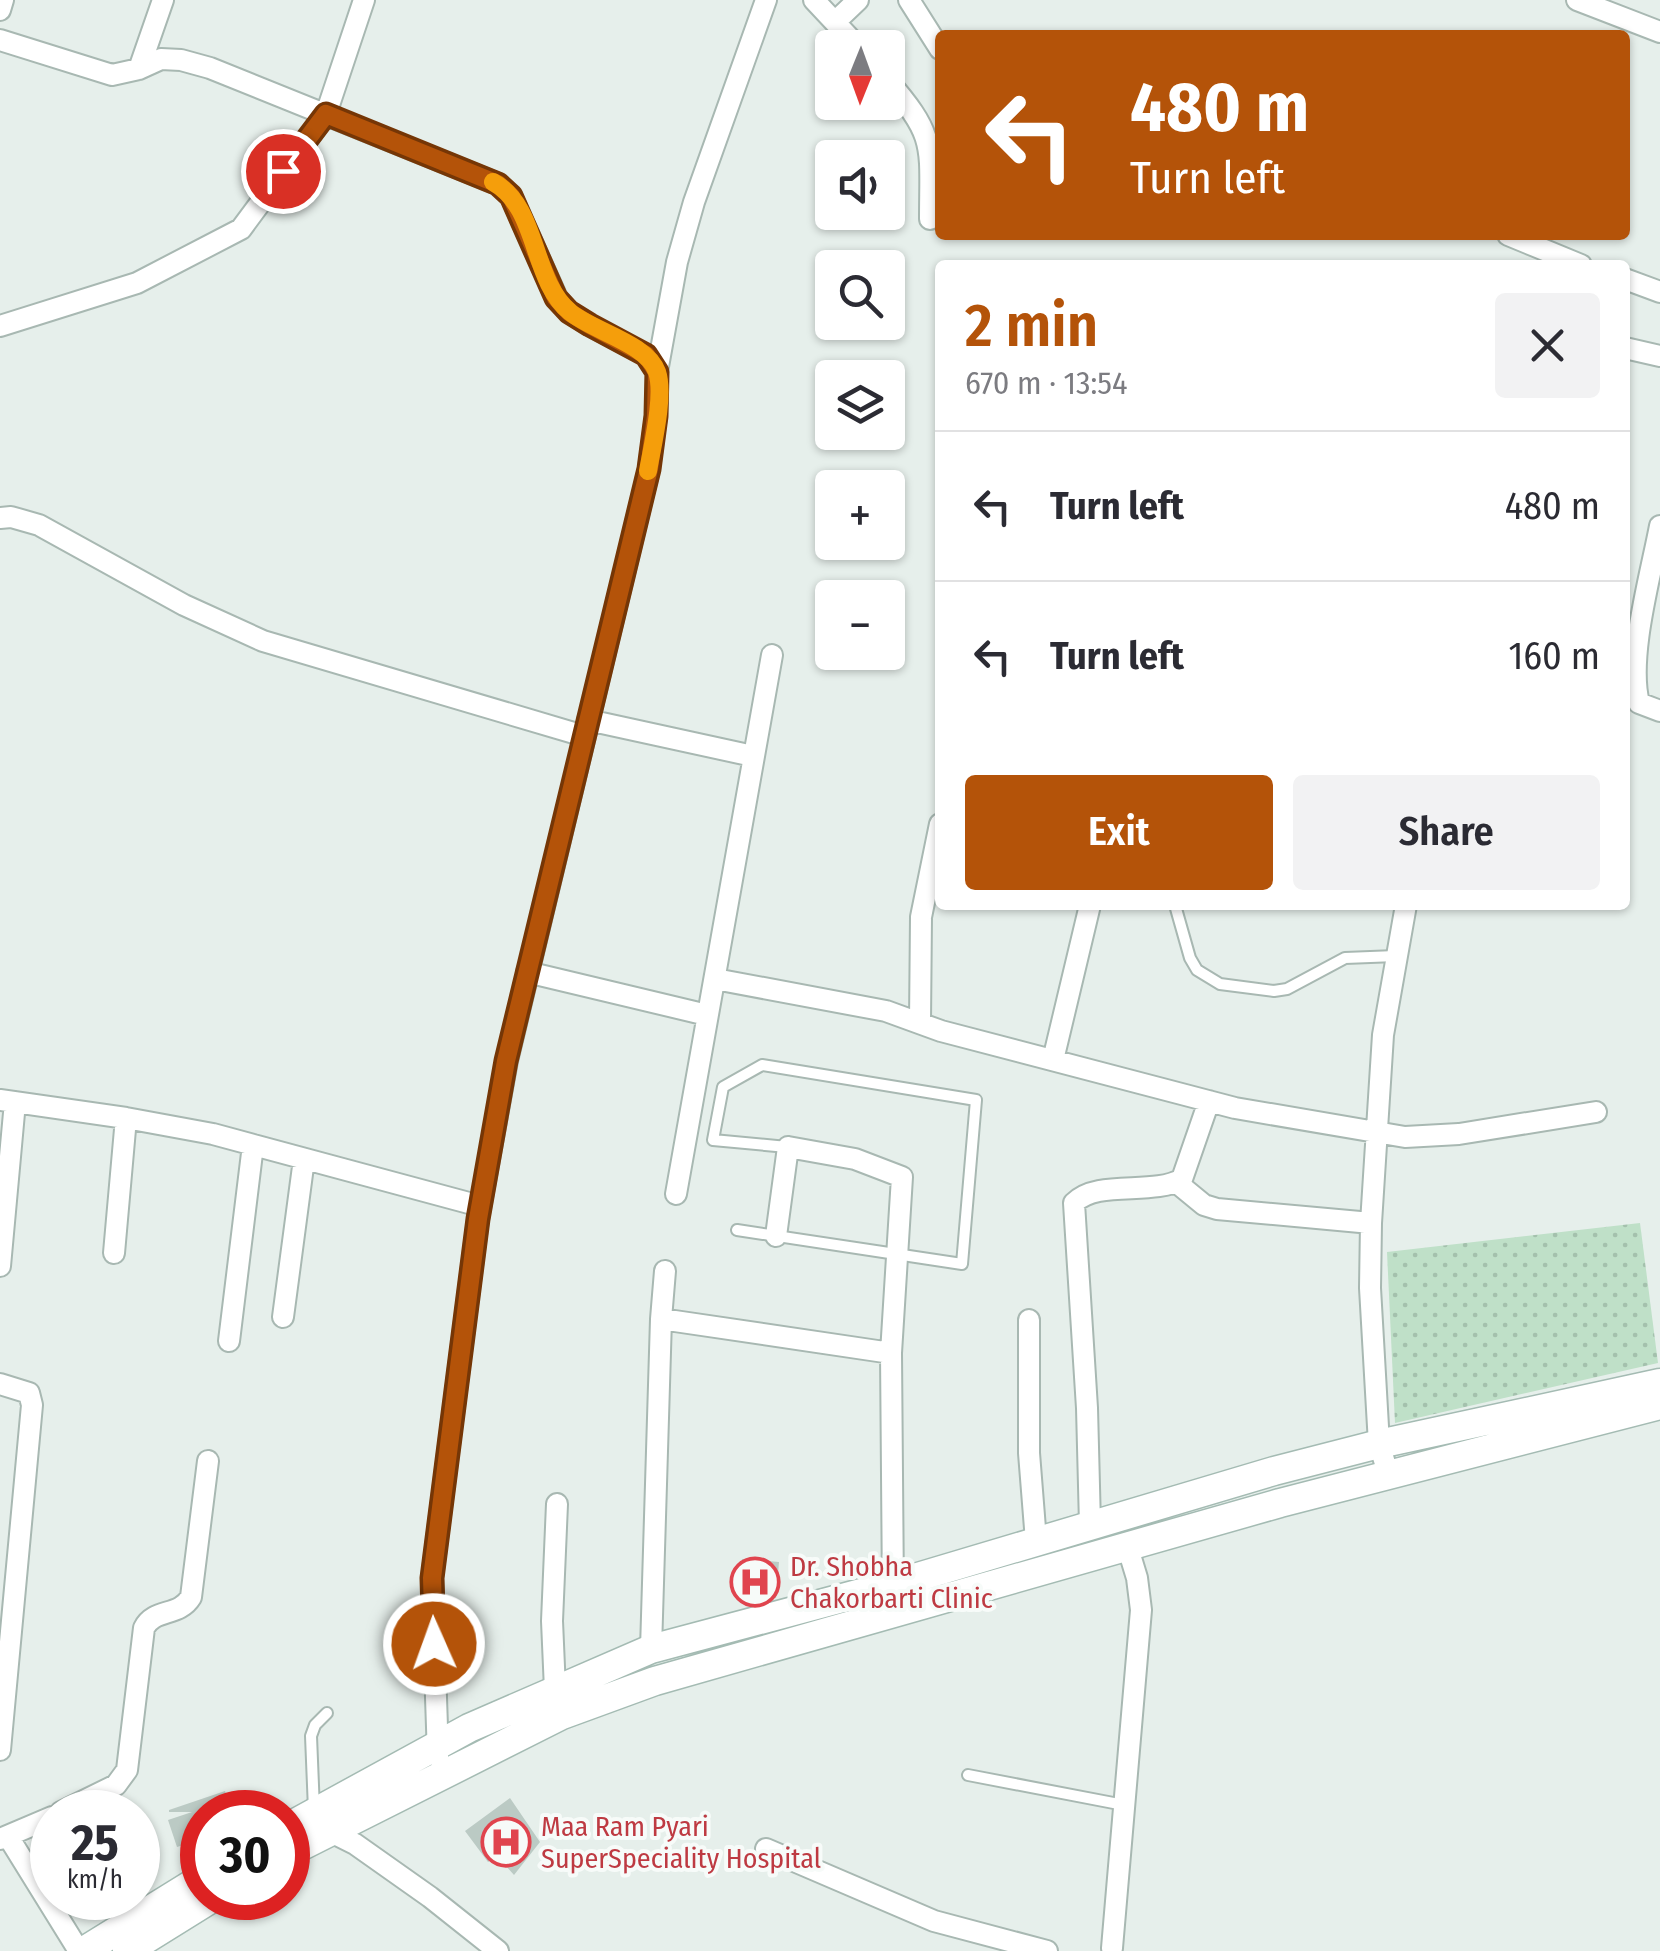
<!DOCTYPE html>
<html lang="en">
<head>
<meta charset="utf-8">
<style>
	body { margin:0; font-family:"Fira Sans Condensed",sans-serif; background:#f2f2f3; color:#2b2b33; height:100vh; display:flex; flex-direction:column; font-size:38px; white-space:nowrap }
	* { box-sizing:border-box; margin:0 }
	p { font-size:32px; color:#7c7c81 }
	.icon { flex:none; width:55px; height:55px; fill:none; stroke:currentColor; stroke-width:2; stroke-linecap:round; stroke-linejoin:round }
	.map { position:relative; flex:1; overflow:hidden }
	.sheet { position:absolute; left:935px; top:260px; width:695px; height:650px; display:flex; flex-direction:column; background:#fff; border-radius:10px; box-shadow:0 2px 8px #0004 }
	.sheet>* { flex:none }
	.guide { position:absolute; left:935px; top:30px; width:695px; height:210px; border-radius:10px; box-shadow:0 2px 8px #0004; background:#b45309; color:#fff; overflow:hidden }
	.needle { width:65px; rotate:181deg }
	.fabs { position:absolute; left:815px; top:30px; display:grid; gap:20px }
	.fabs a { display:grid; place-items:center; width:90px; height:90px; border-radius:10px; background:#fff; box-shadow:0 2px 8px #0004; font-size:50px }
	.speed { position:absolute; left:30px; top:1790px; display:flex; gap:20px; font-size:50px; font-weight:700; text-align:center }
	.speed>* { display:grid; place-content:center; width:130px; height:130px; border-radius:50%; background:#fff; box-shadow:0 2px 8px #0004; line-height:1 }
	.speed small { font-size:25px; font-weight:400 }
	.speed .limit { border:15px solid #d22; background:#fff; color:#111 }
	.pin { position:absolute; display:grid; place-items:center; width:85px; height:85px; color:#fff; margin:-42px; border:5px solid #fff; border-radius:50%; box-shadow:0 2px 10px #0007 }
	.me { position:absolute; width:110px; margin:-55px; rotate:358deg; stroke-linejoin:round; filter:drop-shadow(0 0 8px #0008) }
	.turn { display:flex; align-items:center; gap:35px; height:210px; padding:0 30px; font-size:45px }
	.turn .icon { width:130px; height:130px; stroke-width:2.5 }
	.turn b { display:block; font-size:70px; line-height:85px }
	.round { display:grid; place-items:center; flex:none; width:105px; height:105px; border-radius:10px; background:#f2f2f3 }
	.headline { display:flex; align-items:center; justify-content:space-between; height:170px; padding:0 30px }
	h1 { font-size:60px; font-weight:600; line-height:75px; color:#b45309 }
	.cta { display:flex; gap:20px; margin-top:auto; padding:20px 30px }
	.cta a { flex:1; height:115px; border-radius:10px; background:#b45309; color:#fff; font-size:40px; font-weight:600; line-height:115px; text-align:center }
	.cta a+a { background:#f2f2f3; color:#2b2b33 }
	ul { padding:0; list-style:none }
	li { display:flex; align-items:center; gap:30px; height:150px; padding:0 30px; border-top:2px solid #e1e1e2 }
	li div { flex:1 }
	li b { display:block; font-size:38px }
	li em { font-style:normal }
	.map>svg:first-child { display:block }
	.park { fill:url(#park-dots) }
	.building { fill:#bbcac4 }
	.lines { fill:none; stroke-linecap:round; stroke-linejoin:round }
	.service-casing { stroke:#a8b8b2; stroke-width:14 }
	.minor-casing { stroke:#a8b8b2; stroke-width:24 }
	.secondary-casing { stroke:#a4bbb3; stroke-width:31 }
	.service { stroke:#fff; stroke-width:10 }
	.minor { stroke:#fff; stroke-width:20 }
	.secondary { stroke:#fff; stroke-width:28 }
	.route-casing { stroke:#753606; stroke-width:25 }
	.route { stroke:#b45309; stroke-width:18 }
	.slow { stroke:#f59e0b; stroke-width:18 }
	.labels { text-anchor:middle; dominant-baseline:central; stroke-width:8; stroke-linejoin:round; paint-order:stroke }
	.health-label { font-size:28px; fill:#be3a42; stroke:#f7fbf9; text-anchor:start }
</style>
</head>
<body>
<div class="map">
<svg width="1660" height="1951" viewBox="0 0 1660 1951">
	<defs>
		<pattern id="park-dots" width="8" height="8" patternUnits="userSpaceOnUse" patternTransform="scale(2.5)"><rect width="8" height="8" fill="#bfe0c8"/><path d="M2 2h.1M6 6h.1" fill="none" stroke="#a4c1ad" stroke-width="1.8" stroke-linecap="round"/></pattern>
	</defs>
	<rect width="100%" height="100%" fill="#e6efeb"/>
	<path class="park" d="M1640 1223 1658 1363 1395 1423 1387 1252Z"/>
	<path class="building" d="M742 1559 779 1562 776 1598 758 1602 739 1601Z
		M225 1791 232 1812H202V1839L177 1847 168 1820 192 1812H169V1810Z
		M510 1798 540 1842 514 1875 497 1856 488 1862 465 1831Z"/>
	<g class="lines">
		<g class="service-casing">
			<path id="service" d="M1175 905 1190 958 1197 970 1220 984 1274 991 1287 989 1345 958 1396 956
				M737 1230 962 1264 976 1100 762 1065 723 1087 713 1140 787 1147
				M968 1775 1124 1805
				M314 1810 311 1736 315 1725 327 1713"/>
		</g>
		<g class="minor-casing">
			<path id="minor" d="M814 0 859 48
				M909 0 940 49
				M1577 0 1660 32
				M0 10 3 0
				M836 21 858 0
				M0 40 112 75 139 69 161 59 181 60 210 68 498 184 511 196 557 298 569 312 589 325 646 355 657 372 656 416 649 469 507 1061 478 1219 432 1578 438 1757
				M139 69 163 0
				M888 81C937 137 930 147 930 219
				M1508 235 1581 265
				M1625 279 1660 292
				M0 326 137 283 241 229 326 114 364 0
				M1625 348 1660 356
				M657 372 677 262 694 202 766 0
				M0 518 11 517 39 525 184 605 263 641 584 736
				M1660 526C1651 574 1627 657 1639 703L1660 711
				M588 720 753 756
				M527 972 707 1015
				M715 979 886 1011 941 1031 1235 1108 1405 1137 1459 1134 1596 1112
				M920 1022 921 917 940 824
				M1053 1060 1090 905
				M0 1100 126 1118 213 1134 480 1206
				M1176 1182 1204 1205 1217 1209 1371 1223
				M676 1194 772 655
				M776 1236 788 1147 855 1159 902 1177 891 1353 893 1595
				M114 1253 126 1118
				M0 1266 15 1102
				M283 1317 304 1159
				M661 1319 891 1353
				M1029 1320V1453L1036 1541
				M229 1341 253 1145
				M0 1384 29 1393 32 1405 0 1750
				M1389 1476 1379 1444 1370 1288 1371 1223 1383 1035 1406 905
				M1090 1525 1087 1408 1074 1203C1097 1179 1153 1196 1182 1179L1209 1101
				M651 1649 661 1319 665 1271
				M555 1690 552 1621 557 1504
				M61 1812 116 1785 127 1770 144 1628C154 1608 179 1617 191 1597L208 1461
				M329 1831 355 1844 430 1897 498 1951
				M9 1838 79 1951
				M0 1839 52 1817
				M766 1849 934 1921 1047 1951
				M1112 1948 1141 1610 1137 1578 1127 1545"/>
		</g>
		<g class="secondary-casing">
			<path id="secondary" d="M288 1827 469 1728 651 1649 891 1585 1274 1471 1379 1444 1660 1383
				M288 1853 562 1715 655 1681 1280 1503 1660 1405
				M84 1951 202 1878
				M127 1951 212 1898"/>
		</g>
		<use href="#service" class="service"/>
		<use href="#minor" class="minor"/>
		<use href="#secondary" class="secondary"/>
	</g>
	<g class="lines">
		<g class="route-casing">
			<path id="route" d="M283 171 326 114 498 184 511 196 556 298 569 312 590 325 646 355 657 372 656 416 649 469 506 1061 478 1219 432 1578 434 1644"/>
		</g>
		<use href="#route" class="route"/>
		<path class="slow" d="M493 182C539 207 531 280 570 312 592 331 647 343 657 372 665 395 652 447 648 471"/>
	</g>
	<defs>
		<g id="hospital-ring" transform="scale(2.5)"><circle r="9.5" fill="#f7fbf9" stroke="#e0444e" stroke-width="1.5"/><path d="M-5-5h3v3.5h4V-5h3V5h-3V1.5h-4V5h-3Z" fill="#e0444e"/></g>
	</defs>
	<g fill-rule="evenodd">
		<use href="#hospital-ring" x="755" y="1582"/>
		<use href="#hospital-ring" x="506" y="1842"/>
	</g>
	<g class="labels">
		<g class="health-label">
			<text x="790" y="1566">Dr. Shobha<tspan x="790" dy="32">Chakorbarti Clinic</tspan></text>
			<text x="541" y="1826">Maa Ram Pyari<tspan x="541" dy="32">SuperSpeciality Hospital</tspan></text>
		</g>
	</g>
</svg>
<div class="fabs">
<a><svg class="needle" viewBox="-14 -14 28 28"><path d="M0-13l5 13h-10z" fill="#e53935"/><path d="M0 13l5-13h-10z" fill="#7c7c81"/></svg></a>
<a><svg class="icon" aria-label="sound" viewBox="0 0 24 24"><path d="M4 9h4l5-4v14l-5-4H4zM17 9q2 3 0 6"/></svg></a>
<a><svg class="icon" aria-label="search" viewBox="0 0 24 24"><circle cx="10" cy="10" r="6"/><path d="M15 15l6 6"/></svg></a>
<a><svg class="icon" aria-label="layers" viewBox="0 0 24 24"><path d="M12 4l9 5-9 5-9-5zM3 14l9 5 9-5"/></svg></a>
<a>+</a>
<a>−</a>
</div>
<div class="speed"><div>25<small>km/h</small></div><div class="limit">30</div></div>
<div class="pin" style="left:283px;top:171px;background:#d93025"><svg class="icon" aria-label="arrive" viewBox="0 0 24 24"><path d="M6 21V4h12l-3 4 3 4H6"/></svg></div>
<svg class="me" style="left:434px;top:1644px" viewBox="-20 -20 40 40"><circle r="17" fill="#b45309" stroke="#fff" stroke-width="3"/><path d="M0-11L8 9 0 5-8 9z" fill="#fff"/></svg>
<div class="guide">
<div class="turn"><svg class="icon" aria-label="left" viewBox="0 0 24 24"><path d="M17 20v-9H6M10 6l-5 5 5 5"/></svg><div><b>480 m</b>Turn left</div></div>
</div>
<section class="sheet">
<div class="headline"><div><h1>2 min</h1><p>670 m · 13:54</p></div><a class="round"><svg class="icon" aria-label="close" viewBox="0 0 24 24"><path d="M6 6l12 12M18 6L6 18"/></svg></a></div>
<ul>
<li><svg class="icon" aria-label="left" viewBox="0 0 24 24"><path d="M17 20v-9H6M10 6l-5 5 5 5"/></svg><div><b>Turn left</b></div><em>480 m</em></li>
<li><svg class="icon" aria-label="left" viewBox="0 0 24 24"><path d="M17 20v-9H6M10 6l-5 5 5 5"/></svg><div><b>Turn left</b></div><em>160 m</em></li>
</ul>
<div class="cta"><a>Exit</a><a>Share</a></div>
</section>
</div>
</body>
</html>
